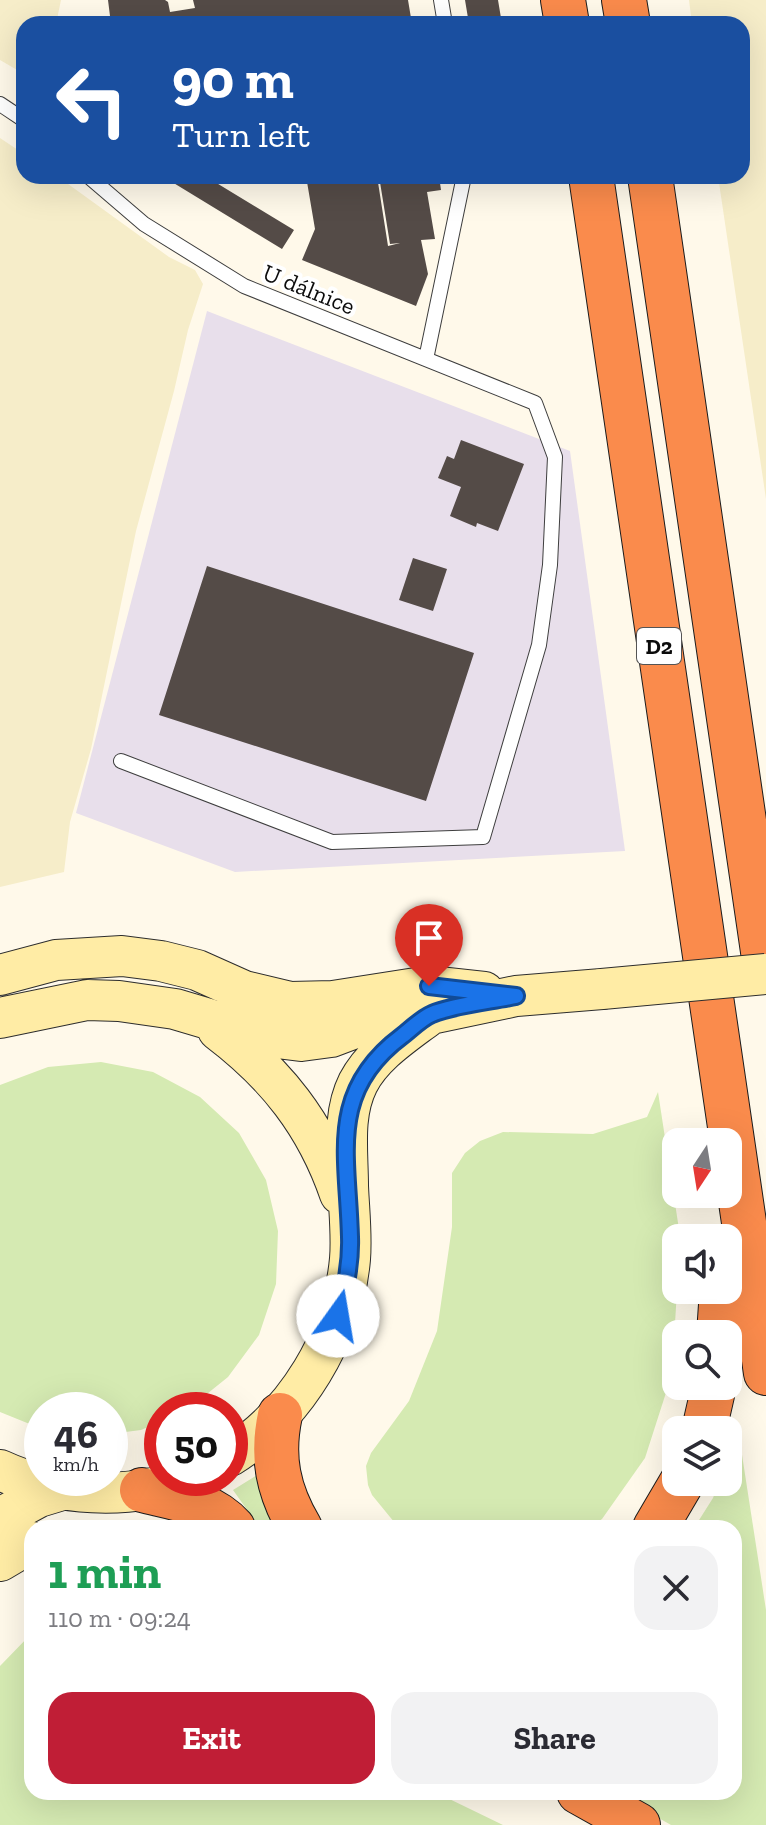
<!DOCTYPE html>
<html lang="en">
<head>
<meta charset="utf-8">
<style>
	body { margin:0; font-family:"Zilla Slab",serif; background:#f2f2f3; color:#2b2b33; height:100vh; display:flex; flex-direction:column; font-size:30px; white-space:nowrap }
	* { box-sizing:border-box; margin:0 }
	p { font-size:26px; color:#7c7c81 }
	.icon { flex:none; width:44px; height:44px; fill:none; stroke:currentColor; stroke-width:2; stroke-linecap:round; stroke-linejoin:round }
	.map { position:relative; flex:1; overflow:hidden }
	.drawer { position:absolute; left:24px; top:1520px; width:718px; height:280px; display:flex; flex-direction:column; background:#fff; border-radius:24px; box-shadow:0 8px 32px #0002 }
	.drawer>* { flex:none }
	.banner { position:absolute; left:16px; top:16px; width:734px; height:168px; border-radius:24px; box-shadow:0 8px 32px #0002; background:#1a4fa0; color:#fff; overflow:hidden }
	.needle { width:52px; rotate:192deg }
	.buttons { position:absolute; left:662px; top:1128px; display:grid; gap:16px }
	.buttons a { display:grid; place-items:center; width:80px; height:80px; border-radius:16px; background:#fff; box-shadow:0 8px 32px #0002; font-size:40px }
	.speed { position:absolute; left:24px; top:1392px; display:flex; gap:16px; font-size:40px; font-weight:700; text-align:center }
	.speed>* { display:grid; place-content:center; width:104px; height:104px; border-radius:50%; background:#fff; box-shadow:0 8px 32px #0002; line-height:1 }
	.speed small { font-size:20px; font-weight:400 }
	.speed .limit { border:12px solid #d22; background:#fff; color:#111 }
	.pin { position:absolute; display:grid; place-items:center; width:68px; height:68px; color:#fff; margin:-82px -34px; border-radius:50% 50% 50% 0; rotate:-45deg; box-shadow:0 0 8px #0007 }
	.pin .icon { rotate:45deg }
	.me { position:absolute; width:88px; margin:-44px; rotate:13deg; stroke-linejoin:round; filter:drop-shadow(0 0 6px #0008) }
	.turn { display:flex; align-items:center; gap:28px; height:168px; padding:0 24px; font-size:36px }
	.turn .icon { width:104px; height:104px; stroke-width:2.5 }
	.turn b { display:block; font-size:56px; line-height:68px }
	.round { display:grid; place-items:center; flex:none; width:84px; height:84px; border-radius:24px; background:#f2f2f3 }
	.overview { display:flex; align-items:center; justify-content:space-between; height:136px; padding:0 24px }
	h1 { font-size:48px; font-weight:800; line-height:60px; color:#1e9e55 }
	.cta { display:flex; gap:16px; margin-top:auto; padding:16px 24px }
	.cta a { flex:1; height:92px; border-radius:24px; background:#c01e36; color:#fff; font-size:32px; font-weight:800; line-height:92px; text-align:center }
	.cta a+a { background:#f2f2f3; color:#2b2b33 }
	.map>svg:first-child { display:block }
	.industrial { fill:#e8dfeb }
	.farmland { fill:#f6edc9 }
	.green { fill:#d5eab2 }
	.building { fill:#544b47 }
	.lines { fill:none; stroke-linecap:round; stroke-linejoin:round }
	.lane-casing { stroke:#3e3e3e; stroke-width:16 }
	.secondary-casing { stroke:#2d2d2d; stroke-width:42 }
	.highway-casing { stroke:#1c1c1c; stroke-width:46 }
	.lane { stroke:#fff; stroke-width:14 }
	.secondary { stroke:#ffeca5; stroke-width:40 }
	.highway { stroke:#fa8b4c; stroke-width:44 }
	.secondary-bridge-casing { stroke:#2d2d2d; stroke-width:42; stroke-linecap:butt }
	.secondary-bridge { stroke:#ffeca5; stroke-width:40 }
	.route-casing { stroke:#114b97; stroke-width:20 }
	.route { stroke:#1a73e8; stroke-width:14 }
	.labels { text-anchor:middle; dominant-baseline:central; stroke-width:8; stroke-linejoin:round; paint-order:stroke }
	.shield { fill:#fff; stroke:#545454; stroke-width:2 }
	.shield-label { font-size:22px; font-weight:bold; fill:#0b0b0b }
	.street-label { font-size:24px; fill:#0b0b0b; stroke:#fff }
</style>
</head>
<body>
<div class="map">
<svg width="766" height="1825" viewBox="0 0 766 1825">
	<rect width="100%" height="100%" fill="#fff9ea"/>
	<path class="industrial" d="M207 311 570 451 625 851 235 872 76 813Z"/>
	<path class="farmland" d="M0 0H61L56 24H24V74L0 60Z
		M689 0H766V499L718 176H742V24H692Z
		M0 138 24 154V176H57L169 257 195 270 203 284 188 330 174 391 136 531 91 749 70 822 64 872 0 887Z"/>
	<path class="green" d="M101 1062 153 1072 200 1097 239 1133 266 1180 278 1231 276 1284 259 1335 228 1377 187 1410H162V1421L141 1430 110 1434V1410H42V1429L0 1412V1085L48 1067Z
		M658 1092 680 1236 676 1238 677 1290 672 1374 645 1458 602 1519 589 1528H536L533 1525 520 1528H399L372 1495 368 1485 366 1466 371 1453 409 1401 437 1331 452 1227V1173L465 1153 480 1141 503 1132 593 1134 647 1117Z
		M738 1429 766 1610V1825H671L613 1792H734V1528H694L713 1498 719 1482H728V1456Z
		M257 1475 282 1528H260L233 1490Z
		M32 1633V1792H435L503 1825H0V1666Z"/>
	<path class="building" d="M108 0H165L168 2 170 12 195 8 193 0H408L412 24H111Z
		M465 0H498L502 24H469Z
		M176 176H205L294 230 282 249 172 182Z
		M306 176H377L388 246 400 243 390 244 379 176H439L441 190 427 192 435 239 421 240 428 274 416 306 302 260 315 229Z
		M461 440 524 464 498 531 477 523 476 527 450 516 461 487 438 478 447 456 454 459Z
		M413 558 447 569 433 611 399 600Z
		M207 566 474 653 426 801 159 715Z"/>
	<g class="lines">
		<g class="lane-casing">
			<path id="lane" d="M441 0 445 24
				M0 104 24 120
				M88 176 144 224 244 286 535 403 555 457 550 565 539 645 483 837 332 842 121 761
				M426 359 464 176"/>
		</g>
		<g class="secondary-casing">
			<path id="secondary" d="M0 975 56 960 122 956 161 961 197 970 244 991 290 1002 333 1001 429 986 484 992
				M0 1018 87 1000 119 1001 175 1009 269 1037 301 1041 331 1037 368 1023 431 1014 516 996 602 989
				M218 1030C276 1074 316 1124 340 1194
				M230 1456C296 1415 343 1337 350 1259 352 1235 349 1210 348 1186 348 1152 342 1115 358 1083 373 1054 403 1035 428 1016
				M0 1470C56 1496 128 1501 187 1478
				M0 1518 39 1497 62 1490
				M0 1561 32 1542"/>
		</g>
		<g class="highway-casing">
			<path id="highway" d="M563 0 567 24
				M624 0 628 24
				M591 176 766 1373
				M650 176 766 972
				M719 1334 722 1290
				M280 1415C271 1457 278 1491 300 1528
				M704 1430 714 1386
				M142 1490C174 1498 210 1502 233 1528
				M655 1528 682 1482
				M579 1792 638 1825"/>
		</g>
		<use href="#lane" class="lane"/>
		<use href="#secondary" class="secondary"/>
		<use href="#highway" class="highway"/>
		<g class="secondary-bridge-casing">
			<path id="secondary-bridge" d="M602 989 766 974"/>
		</g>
		<use href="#secondary-bridge" class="secondary-bridge"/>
	</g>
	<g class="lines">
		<g class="route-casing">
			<path id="route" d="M338 1316C345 1290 351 1264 350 1237 348 1155 327 1092 402 1036 411 1029 422 1018 432 1014 453 1005 492 1001 516 996L429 986"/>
		</g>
		<use href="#route" class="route"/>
	</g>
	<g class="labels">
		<rect class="shield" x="637" y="628" width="44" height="36" rx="6"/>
		<g class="shield-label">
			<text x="659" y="646">D2</text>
		</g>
		<g class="street-label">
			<text transform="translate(309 289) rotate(22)">U dálnice</text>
		</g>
	</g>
</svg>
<div class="buttons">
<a><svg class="needle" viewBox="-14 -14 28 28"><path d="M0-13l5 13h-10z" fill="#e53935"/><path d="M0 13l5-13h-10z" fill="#7c7c81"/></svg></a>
<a><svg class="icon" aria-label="sound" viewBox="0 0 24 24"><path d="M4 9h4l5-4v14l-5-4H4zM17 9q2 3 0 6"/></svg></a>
<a><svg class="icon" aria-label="search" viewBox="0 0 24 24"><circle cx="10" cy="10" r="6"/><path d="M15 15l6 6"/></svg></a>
<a><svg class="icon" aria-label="layers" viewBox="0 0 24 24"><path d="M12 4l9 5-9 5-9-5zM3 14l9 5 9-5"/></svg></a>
</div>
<div class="speed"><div>46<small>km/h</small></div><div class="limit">50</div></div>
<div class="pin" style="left:429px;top:986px;background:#d93025"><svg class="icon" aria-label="arrive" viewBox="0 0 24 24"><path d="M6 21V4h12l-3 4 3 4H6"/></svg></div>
<svg class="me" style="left:338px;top:1316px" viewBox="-20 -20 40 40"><circle r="19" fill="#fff"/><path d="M0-13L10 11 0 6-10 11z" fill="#1a73e8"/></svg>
<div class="banner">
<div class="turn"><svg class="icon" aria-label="left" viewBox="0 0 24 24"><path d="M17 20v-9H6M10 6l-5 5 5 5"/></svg><div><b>90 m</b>Turn left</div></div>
</div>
<section class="drawer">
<div class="overview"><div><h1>1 min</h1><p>110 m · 09:24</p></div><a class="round"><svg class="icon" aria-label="close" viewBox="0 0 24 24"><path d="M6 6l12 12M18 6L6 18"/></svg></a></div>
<div class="cta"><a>Exit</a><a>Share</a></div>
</section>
</div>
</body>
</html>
